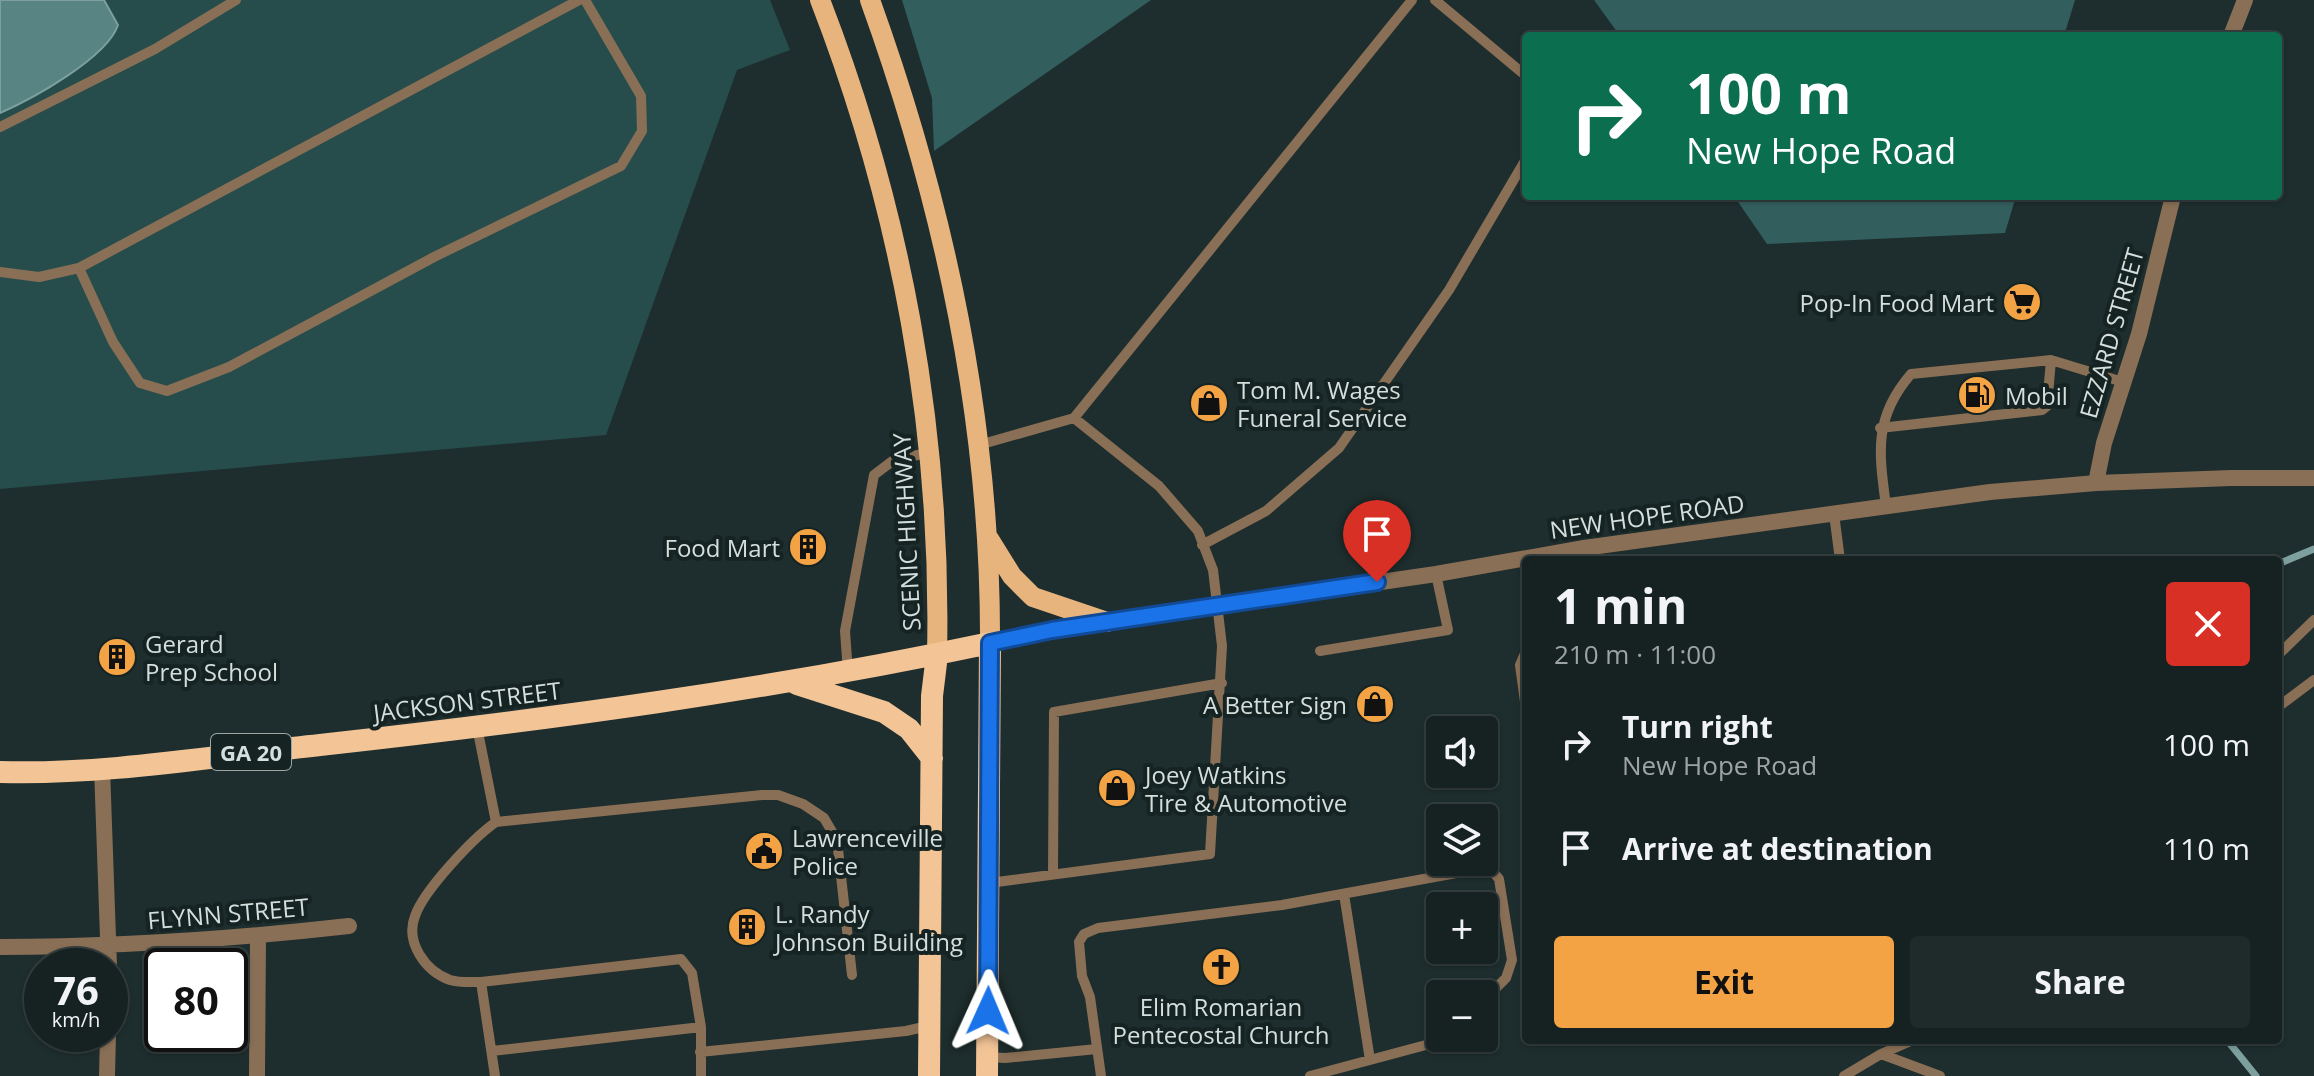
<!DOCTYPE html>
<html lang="en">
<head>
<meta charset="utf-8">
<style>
	body { margin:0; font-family:"Open Sans",sans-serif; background:#1f2a2a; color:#f1f3f6; height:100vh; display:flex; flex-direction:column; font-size:30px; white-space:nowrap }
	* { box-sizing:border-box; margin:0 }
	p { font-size:26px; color:#9ea4a5 }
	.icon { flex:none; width:44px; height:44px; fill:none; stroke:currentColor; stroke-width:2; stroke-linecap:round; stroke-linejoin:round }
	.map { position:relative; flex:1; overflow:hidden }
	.panel { position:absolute; left:1522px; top:556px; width:760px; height:488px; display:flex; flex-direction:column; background:#162222; border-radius:8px; box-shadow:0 2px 6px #0004,0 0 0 2px #353f40 }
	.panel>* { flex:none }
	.hud { position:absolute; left:1522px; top:32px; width:760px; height:168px; border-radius:8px; box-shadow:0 2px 6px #0004,0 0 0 2px #353f40; background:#0b6e4f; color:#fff; overflow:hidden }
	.buttons { position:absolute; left:1426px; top:716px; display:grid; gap:16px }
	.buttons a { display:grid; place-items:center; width:72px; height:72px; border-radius:8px; background:#162222; box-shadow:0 2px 6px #0004,0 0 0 2px #353f40; font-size:40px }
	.speed { position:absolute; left:24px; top:948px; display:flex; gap:16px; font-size:40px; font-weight:700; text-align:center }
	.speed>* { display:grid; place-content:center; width:104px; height:104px; border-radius:50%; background:#162222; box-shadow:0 2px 6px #0004,0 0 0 2px #353f40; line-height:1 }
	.speed small { font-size:20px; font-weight:400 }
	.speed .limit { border:4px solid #111; border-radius:12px; background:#fff; color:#111 }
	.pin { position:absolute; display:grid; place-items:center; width:68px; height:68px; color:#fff; margin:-82px -34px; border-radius:50% 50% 50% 0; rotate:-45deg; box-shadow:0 0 8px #0007 }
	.pin .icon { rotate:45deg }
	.me { position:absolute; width:88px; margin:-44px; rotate:1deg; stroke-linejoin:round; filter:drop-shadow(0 0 6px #0008) }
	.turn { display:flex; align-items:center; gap:28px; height:168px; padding:0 32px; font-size:36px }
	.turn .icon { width:104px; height:104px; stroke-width:2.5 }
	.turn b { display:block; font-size:56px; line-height:68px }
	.round { display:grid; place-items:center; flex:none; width:84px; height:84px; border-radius:8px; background:#1f2a2a }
	.head { display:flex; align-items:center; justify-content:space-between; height:136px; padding:0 32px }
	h1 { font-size:48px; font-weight:700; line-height:60px }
	.primary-button { display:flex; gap:16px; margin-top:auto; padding:16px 32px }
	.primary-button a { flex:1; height:92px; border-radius:8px; background:#f4a344; color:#111; font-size:32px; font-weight:700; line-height:92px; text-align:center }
	.primary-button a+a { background:#1f2a2a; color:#f1f3f6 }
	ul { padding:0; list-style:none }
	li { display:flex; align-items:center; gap:24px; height:104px; padding:0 32px }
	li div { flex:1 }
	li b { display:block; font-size:30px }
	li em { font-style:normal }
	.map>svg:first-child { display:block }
	.green { fill:#264d4c }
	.forest { fill:#325f5e }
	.water { fill:#588584; stroke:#7da09f; stroke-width:2 }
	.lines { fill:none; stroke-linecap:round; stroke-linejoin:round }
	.stream { stroke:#7da09f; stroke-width:7 }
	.service { stroke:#896f55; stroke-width:10 }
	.minor { stroke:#896f55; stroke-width:16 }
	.tertiary { stroke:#896f55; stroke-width:16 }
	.primary { stroke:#e8b47d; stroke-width:20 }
	.trunk { stroke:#f2c496; stroke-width:22 }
	.route-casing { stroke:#114b97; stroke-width:20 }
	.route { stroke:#1a73e8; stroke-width:14 }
	.labels { text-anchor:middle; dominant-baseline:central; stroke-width:8; stroke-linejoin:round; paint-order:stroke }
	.shield { fill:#152423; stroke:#9ba6a5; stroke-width:2 }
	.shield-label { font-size:22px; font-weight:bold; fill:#d4dedd }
	.poi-label { font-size:24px; fill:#d4dedd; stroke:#152423; text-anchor:start }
	.street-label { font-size:24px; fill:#d4dedd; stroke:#152423 }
</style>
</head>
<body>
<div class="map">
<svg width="2314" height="1076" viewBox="0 0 2314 1076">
	<rect width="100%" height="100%" fill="#1e2d2d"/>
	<path class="green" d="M0 0H770L790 50 737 70 606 435 0 489Z"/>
	<path class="forest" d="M902 0H1151L934 151 932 98Z
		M1594 0H2075L2064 36H1620Z
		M1734 196H2016L2005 233 1767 244Z"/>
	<path class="water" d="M0 0H104L118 25C107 58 32 99 0 113Z"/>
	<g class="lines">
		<path class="stream" d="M2278 564 2314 549
			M2227 1040 2256 1076"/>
		<path class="service" d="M579 0 79 268 113 342 140 383 167 391 229 367 434 257 621 166 642 131 641 96 585 0
			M1435 0 1526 76
			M0 127 155 49 236 0
			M0 272 39 277 79 268
			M1074 418 1412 0
			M1880 428 2042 410 2047 406 2051 360
			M979 445 1074 418 1159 486 1198 531 1213 570 1222 646 1210 854 989 883
			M1886 506C1879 453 1873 418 1911 374L2051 360 2123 382
			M1834 514 1840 560
			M1202 545 1266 511 1339 448 1449 290 1526 159
			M1320 651 1448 630 1436 574
			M1526 651 1520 665 1526 709
			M2278 655 2314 620
			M848 673 845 631 874 475 895 459 929 453
			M2278 707 2314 680
			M477 727 496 822
			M1053 874 1054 712 1222 683
			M1344 894 1370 1060
			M481 982 681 959 692 973 701 1027V1076
			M492 1051 701 1027
			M700 1052 906 1031 928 1026
			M1881 1054 1940 1076
			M988 1057 1005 1058 1097 1049
			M495 1076 481 982C470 982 460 983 450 980 425 971 405 942 415 916 424 890 473 838 496 822L762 795H778L803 804 824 818 837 840 852 975
			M1101 1076 1090 997 1082 976 1079 942 1084 934 1098 928 1282 905 1489 867 1499 879 1512 960 1506 978 1484 1000
			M1310 1076 1437 1042 1441 1038
			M1844 1076 1881 1054 1913 1040"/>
		<path class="minor" d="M2231 36 2245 0
			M2096 483 2104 443 2139 334 2173 196
			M102 768 109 966
			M0 947C117 947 233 939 349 926
			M107 1076 108 1034
			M257 1076 258 936"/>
		<path class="tertiary" d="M990 643 1052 630 1436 574 1584 548 1990 492 2096 483 2231 478H2314"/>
		<path class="primary" d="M820 0C901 209 942 431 937 655
			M870 0C944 205 991 425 990 643
			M989 539 1012 576 1033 597 1107 622"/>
		<path class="trunk" d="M797 684 884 712 909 729 932 758
			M0 772C106 775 214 756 320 745 545 720 769 690 990 643L987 1076
			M929 1076 932 696 937 655"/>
	</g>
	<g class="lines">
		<g class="route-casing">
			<path id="route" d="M988 1011 990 643 1052 630 1377 582"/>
		</g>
		<use href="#route" class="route"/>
	</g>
	<defs>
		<g id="supermarket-disc" transform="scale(2)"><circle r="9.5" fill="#f4a344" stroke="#152423"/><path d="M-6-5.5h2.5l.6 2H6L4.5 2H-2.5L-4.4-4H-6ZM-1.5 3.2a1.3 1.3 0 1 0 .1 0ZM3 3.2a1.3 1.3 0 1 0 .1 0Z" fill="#111"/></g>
		<g id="fuel-disc" transform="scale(2)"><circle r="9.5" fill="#f4a344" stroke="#152423"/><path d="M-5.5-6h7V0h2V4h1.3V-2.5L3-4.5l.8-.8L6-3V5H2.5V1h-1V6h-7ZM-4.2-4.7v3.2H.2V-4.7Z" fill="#111"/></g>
		<g id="shop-disc" transform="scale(2)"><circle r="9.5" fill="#f4a344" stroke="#152423"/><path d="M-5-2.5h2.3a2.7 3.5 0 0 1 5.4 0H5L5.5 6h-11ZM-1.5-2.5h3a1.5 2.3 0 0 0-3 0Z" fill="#111"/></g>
		<g id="building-disc" transform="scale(2)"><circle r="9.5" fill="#f4a344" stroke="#152423"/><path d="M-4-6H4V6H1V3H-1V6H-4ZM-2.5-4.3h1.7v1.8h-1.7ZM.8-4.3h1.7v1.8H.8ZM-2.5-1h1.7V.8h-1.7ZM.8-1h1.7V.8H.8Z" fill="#111"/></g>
		<g id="civic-disc" transform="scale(2)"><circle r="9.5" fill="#f4a344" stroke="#152423"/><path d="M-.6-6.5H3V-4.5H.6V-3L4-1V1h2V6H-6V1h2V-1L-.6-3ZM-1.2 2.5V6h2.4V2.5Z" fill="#111"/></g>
		<g id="church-disc" transform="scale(2)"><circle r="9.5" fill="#f4a344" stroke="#152423"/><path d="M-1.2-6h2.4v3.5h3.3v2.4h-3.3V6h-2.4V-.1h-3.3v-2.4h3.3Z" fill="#111"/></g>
	</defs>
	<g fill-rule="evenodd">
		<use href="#supermarket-disc" x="2022" y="302"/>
		<use href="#fuel-disc" x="1977" y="395"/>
		<use href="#shop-disc" x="1209" y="403"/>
		<use href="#building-disc" x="808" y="547"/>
		<use href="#building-disc" x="117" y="657"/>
		<use href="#shop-disc" x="1375" y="704"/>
		<use href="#shop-disc" x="1117" y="788"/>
		<use href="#civic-disc" x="764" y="851"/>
		<use href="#building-disc" x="747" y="927"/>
		<use href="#church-disc" x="1221" y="967"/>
	</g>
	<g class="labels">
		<rect class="shield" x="211" y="734" width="80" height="36" rx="6"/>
		<g class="shield-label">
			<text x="251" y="752">GA 20</text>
		</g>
		<g class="poi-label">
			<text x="1994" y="302" text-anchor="end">Pop-In Food Mart</text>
			<text x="1237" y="389">Tom M. Wages<tspan x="1237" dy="28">Funeral Service</tspan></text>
			<text x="2005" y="395">Mobil</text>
			<text x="780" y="547" text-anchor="end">Food Mart</text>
			<text x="145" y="643">Gerard<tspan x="145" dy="28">Prep School</tspan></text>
			<text x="1347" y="704" text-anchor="end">A Better Sign</text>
			<text x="1145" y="774">Joey Watkins<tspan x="1145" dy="28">Tire &amp; Automotive</tspan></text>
			<text x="792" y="837">Lawrenceville<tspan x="792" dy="28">Police</tspan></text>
			<text x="775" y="913">L. Randy<tspan x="775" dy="28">Johnson Building</tspan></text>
			<text x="1221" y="1006" text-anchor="middle">Elim Romarian<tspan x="1221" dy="28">Pentecostal Church</tspan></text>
		</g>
		<g class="street-label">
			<text transform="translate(2111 333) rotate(-74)">EZZARD STREET</text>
			<text transform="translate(1647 516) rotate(-8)">NEW HOPE ROAD</text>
			<text transform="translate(906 532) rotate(-93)">SCENIC HIGHWAY</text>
			<text transform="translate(467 701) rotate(-7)">JACKSON STREET</text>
			<text transform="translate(228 913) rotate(-5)">FLYNN STREET</text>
		</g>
	</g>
</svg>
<div class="buttons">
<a><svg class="icon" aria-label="sound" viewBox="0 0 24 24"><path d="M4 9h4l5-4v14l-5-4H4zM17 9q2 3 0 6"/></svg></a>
<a><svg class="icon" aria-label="layers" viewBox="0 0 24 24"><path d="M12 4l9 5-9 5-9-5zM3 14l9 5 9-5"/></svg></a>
<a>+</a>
<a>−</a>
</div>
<div class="speed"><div>76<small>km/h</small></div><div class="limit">80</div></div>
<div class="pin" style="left:1377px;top:582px;background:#d93025"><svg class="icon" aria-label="arrive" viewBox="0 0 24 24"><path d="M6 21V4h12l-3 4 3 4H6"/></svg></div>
<svg class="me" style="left:988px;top:1011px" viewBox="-20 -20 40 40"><path d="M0-17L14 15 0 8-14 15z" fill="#1a73e8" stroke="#fff" stroke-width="4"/></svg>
<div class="hud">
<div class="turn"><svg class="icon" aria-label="right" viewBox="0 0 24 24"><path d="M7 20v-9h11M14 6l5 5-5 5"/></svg><div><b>100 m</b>New Hope Road</div></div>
</div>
<section class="panel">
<div class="head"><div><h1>1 min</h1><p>210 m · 11:00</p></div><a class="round" style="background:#d93025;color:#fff"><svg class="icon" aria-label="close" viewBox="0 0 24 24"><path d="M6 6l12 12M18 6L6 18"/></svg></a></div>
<ul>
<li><svg class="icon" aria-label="right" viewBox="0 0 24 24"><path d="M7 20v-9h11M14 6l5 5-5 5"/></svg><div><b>Turn right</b><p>New Hope Road</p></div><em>100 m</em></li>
<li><svg class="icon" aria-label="arrive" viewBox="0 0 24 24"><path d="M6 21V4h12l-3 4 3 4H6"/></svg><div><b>Arrive at destination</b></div><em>110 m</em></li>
</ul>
<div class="primary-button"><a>Exit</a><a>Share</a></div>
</section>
</div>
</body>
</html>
